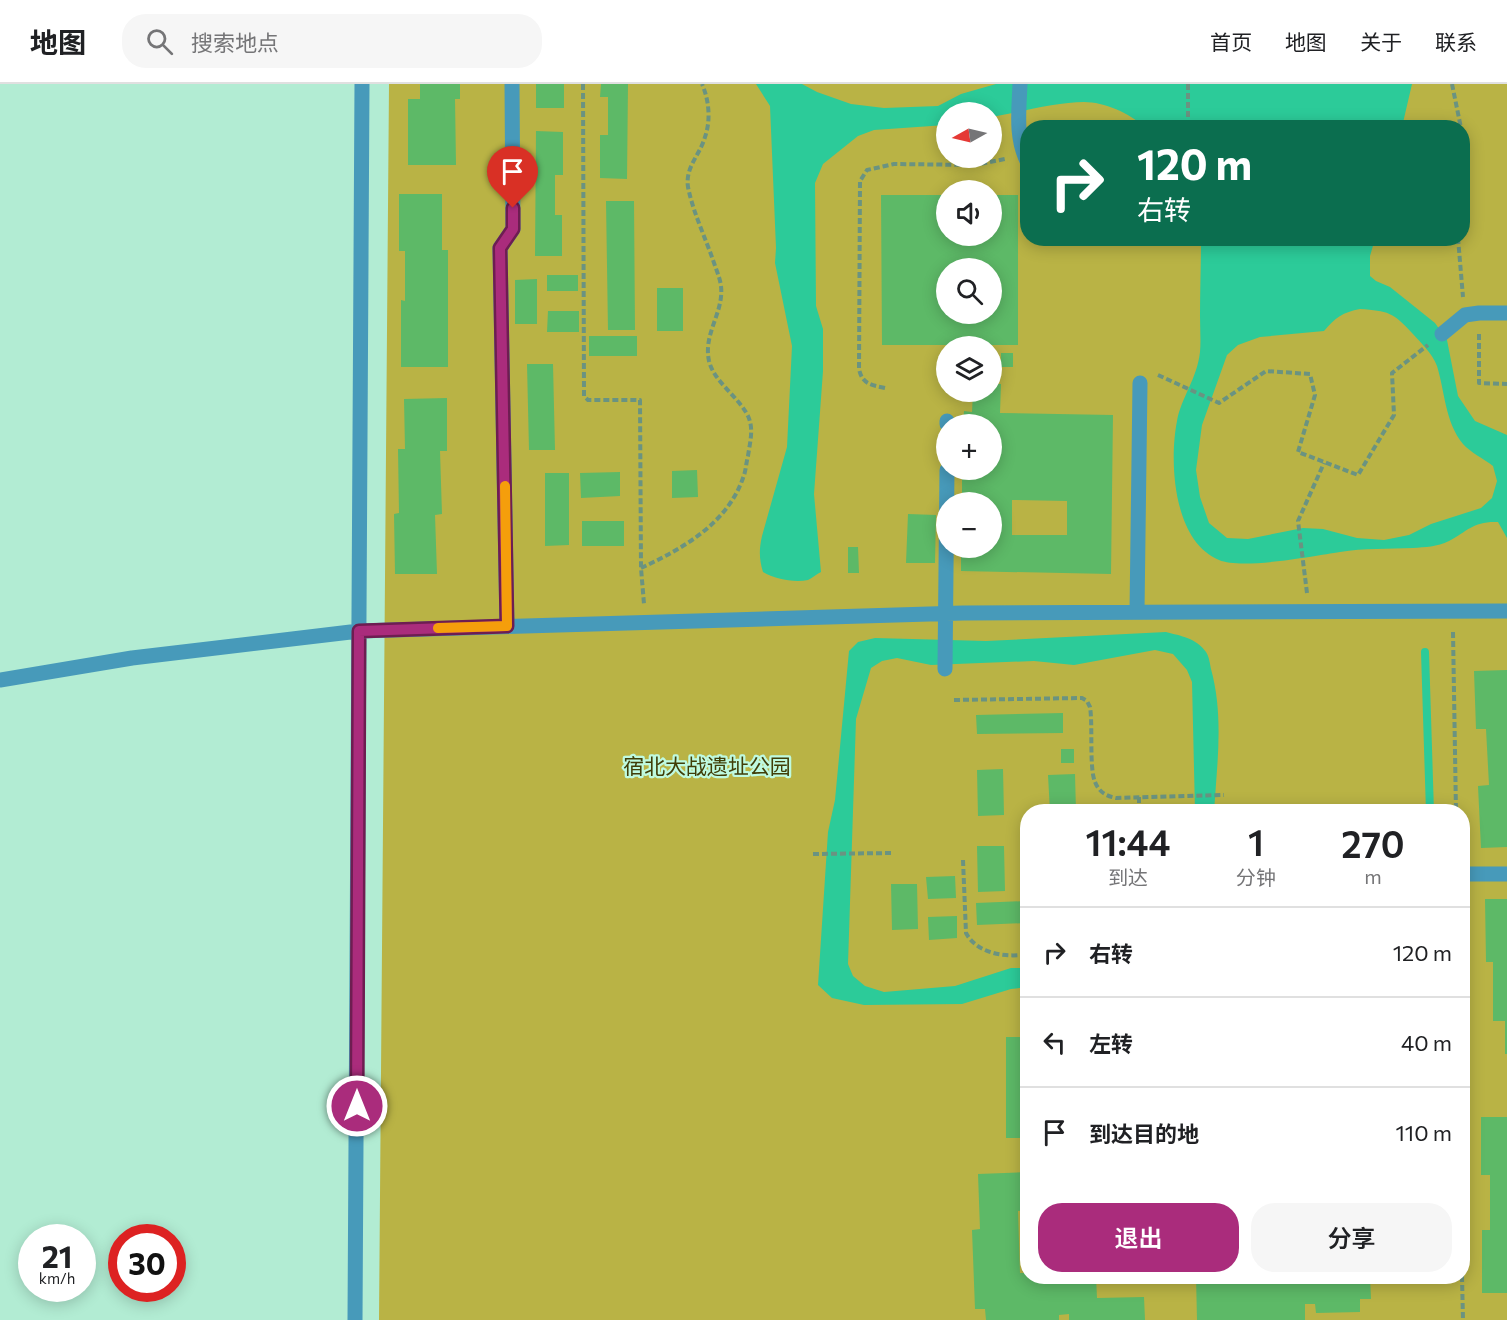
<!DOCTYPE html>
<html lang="zh">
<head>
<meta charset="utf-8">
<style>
	body { margin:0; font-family:Commissioner,"Noto Sans SC",sans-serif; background:#f6f6f6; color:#202124; height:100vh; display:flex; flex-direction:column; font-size:22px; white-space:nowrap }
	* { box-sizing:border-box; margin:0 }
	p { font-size:20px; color:#757577 }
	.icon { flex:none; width:33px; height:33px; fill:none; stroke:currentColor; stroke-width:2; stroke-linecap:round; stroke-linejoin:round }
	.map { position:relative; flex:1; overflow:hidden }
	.drawer { position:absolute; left:1020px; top:720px; width:450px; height:480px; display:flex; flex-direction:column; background:#fff; border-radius:24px; box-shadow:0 3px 15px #0003 }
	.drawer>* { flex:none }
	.guide { position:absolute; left:1020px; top:36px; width:450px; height:126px; border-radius:24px; box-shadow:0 3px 15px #0003; background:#0b6e4f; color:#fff; overflow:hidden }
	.needle { width:39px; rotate:262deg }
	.controls { position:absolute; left:936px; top:18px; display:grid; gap:12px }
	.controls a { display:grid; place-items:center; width:66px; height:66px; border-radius:50%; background:#fff; box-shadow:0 3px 15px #0003; font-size:30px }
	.speed { position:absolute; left:18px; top:1140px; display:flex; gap:12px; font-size:30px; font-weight:700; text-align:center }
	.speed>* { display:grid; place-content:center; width:78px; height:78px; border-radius:50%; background:#fff; box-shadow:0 3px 15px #0003; line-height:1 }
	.speed small { font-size:15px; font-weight:400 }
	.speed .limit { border:9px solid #d22; background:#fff; color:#111 }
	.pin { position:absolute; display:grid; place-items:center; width:51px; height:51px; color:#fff; margin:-62px -26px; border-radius:50% 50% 50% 0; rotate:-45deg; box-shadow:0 0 6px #0007 }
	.pin .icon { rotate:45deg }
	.me { position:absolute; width:66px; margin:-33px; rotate:0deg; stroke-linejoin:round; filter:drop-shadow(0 0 4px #0008) }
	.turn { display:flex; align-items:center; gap:21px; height:126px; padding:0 18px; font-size:27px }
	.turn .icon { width:78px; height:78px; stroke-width:2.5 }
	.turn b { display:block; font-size:42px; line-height:51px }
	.eta { display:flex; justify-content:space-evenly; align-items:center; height:102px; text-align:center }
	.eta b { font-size:36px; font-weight:600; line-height:42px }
	.primary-button { display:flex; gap:12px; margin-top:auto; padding:12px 18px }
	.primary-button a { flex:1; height:69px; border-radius:24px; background:#aa2c7c; color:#fff; font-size:24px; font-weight:600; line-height:69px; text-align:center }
	.primary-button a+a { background:#f6f6f6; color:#202124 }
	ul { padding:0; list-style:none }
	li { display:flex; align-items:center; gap:18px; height:90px; padding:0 18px; border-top:2px solid #e0e0e0 }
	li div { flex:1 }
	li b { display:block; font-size:22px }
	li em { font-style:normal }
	header { display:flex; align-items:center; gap:36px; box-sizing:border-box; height:84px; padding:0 30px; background:#fff; border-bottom:2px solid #e0e0e0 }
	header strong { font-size:28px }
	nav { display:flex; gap:33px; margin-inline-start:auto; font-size:21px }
	.search { width:420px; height:54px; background:#f6f6f6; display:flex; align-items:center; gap:15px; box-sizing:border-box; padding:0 21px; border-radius:24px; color:#757577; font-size:22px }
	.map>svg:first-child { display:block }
	.green { fill:#b9b345; fill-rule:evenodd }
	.water { fill:#2ccb99; fill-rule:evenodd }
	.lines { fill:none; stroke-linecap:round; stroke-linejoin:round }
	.stream { stroke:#2ccb99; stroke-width:8 }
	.building { fill:#5db967; fill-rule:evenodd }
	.path { stroke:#6a9381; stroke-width:4; stroke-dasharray:6 3; stroke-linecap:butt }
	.minor { stroke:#479aba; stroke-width:15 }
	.route-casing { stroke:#6e1d51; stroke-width:15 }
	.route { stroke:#aa2c7c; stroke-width:10 }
	.slow { stroke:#f59e0b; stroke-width:10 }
	.labels { text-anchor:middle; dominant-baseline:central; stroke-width:4.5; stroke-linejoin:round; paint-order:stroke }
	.park-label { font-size:21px; fill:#403d07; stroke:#bffae0 }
</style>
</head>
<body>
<header>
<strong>地图</strong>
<div class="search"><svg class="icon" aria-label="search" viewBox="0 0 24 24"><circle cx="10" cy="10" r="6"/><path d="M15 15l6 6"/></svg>搜索地点</div>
<nav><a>首页</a><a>地图</a><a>关于</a><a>联系</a></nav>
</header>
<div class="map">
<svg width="1507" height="1236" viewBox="0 0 1507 1236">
	<rect width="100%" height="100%" fill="#b2ecd3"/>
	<path class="green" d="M389 0H1507V1236H379ZM946 28H992V74H946ZM1028 44H1462V154H1028ZM946 106H992V152H946ZM946 184H992V230H946ZM946 262H992V308H946ZM946 340H992V386H946ZM946 418H992V464H946ZM1028 728H1462V1192H1028Z"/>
	<path class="water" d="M756 0H802L817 8 851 20 884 24 938 22 961 10 996 0H1412L1402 43H1144C1130 29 1104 18 1084 18 1057 18 1020 28 992 33V28H946V41L874 46 858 52 823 80 815 99 816 222 823 245V287L814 410 821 488C817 490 812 494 808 496 794 499 775 495 763 488 759 475 759 465 762 452L787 363 792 262 775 179 776 164 770 22Z
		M1201 155H1375L1370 172V192L1376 197 1390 203 1435 239 1447 256 1458 312 1475 337 1507 351V454L1498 438C1473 437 1468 447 1449 457 1437 463 1425 463 1413 464 1389 465 1364 464 1340 468 1313 472 1242 486 1219 476 1173 457 1169 378 1177 337 1181 314 1197 295 1200 268 1201 257 1200 244 1200 232 1200 206 1201 180 1201 155ZM1360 225C1388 227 1393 228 1412 249 1421 259 1432 269 1437 282 1445 308 1445 338 1463 360 1470 368 1484 375 1493 382L1497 397 1492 414 1481 424 1431 440 1409 451 1384 456 1357 454 1323 445 1303 444 1248 455 1227 454 1209 439 1200 413 1196 386 1202 341 1227 271 1238 261 1260 253 1324 247C1335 234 1343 228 1360 225Z
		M1166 548C1181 552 1196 554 1206 568 1209 572 1210 580 1211 585 1224 632 1217 680 1214 728L1195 727 1192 598 1187 586 1173 570 1155 566 1074 581 1034 577 931 581 897 574 882 577 871 584 856 635 848 880 853 892 865 902 884 908 955 902 1011 884H1027V903L1011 905 962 920 864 921 832 914 818 901 828 748 835 716 849 567 858 558 875 554 986 557Z"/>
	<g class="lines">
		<path class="stream" d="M1425 568 1430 728"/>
	</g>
	<path class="building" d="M420 0H460V15H455L456 81H408V15H420Z
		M536 0H564V24H536Z
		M601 0H628L627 95 600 94V51H608V13H600Z
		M536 47 563 48V91H555V131H562V172H535Z
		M399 110H442V166H448V283H401V216L405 217V167H399Z
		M881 111H946V152H992V111H1018V261H882ZM946 184H992V230H946Z
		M606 117H634L635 246H608Z
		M547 191H578V207H547Z
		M537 195V240H515V196Z
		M657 204H683V247H657Z
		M548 227H579V248H547Z
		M589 252H637V272H589Z
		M1001 269H1013V283H1001Z
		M527 280H553L555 366H529Z
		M992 300H1001L1000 329 1113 331 1111 490 961 487V464H992V418H962V386H992V340H963L964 327 972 328 973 308H992ZM1012 416 1067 417V451H1012Z
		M447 314V367H440L442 430 435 431 437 490H395L394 430 399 429 398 365H405L404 315Z
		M697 386 698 413 672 414V387Z
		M620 388V412L581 414 580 389Z
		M545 389H569V461L545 462Z
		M908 430 936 431 935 479H906Z
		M582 437H624V462H582Z
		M848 463H858L859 489H848Z
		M1507 586V763L1481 764 1478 702 1489 701 1486 645H1476L1474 587Z
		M1063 629V649L977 650 976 631Z
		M1061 665H1074V679H1061Z
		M1003 685 1004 731 978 732 977 686Z
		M1075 690 1076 728H1050L1048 691Z
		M977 762H1004L1005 807 978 808Z
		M955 792 956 814 928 815 926 793Z
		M891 800H917L918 845 892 846Z
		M1485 815H1507V970H1505V937H1493V878H1486Z
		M1027 817V839L977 841 976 819Z
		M957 832V854L929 856 928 833Z
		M1006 953H1028V1054H1006Z
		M1481 1033H1507V1209H1482V1146H1490V1091H1481Z
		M1028 1088V1126L1018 1127 1020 1189H1028V1192H1096L1097 1214 1144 1213 1145 1236H1069V1230L1059 1231V1236H986L985 1225H975L972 1146 980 1145 978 1090Z
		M1196 1192H1370L1371 1215H1360V1228L1316 1229 1315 1220H1305V1236H1197Z"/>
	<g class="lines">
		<path class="path" d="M583 0 584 312 588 316H640L641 484 644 520
			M1188 0V44
			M1452 0 1461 44
			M1462 55V62
			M1458 154 1463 213
			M1479 250V299L1507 300
			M1158 291 1219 319 1266 287 1310 290 1315 311 1298 368 1358 391 1394 331 1392 289 1428 261
			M885 304C871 301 862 300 859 285L860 97 867 86 894 80 975 81 1005 75
			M641 484C682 465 727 440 743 394 746 387 746 379 748 372 750 358 754 345 748 332 738 312 714 298 709 277 703 249 724 229 721 202 720 194 716 185 713 176 705 153 693 128 688 103 685 83 700 71 705 53 711 36 709 16 702 0
			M1307 509 1298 437 1324 379
			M1453 548 1456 728
			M954 616 1082 614 1087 617 1090 623C1093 641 1089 684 1095 698 1099 708 1106 712 1116 714L1224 711
			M1139 728V713
			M813 770 894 769
			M963 776 966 849C977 870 1007 874 1028 870
			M1462 1192 1463 1236"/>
		<path class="minor" d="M1020 0C1019 27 1015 54 1028 79
			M1442 250 1465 231 1479 229H1507
			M947 340V337
			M1137 528 1140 299
			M507 542 500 164 513 145 512 0
			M945 585 947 386
			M0 596 132 574 359 547 963 529 1507 527
			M1462 790H1507
			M355 1236 362 0"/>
	</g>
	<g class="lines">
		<g class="route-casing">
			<path id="route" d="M357 1022 359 547 507 542 500 164 513 145V124"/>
		</g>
		<use href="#route" class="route"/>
		<path class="slow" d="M438 544 507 542 505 402"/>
	</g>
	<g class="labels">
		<g class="park-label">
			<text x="707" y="681">宿北大战遗址公园</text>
		</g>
	</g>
</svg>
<div class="controls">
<a><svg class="needle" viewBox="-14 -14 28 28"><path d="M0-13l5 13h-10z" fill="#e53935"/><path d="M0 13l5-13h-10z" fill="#757577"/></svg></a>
<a><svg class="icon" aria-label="sound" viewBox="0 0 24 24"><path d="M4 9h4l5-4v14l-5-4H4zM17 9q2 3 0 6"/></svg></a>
<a><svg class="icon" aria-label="search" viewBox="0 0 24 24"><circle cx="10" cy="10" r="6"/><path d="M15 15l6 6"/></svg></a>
<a><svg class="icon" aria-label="layers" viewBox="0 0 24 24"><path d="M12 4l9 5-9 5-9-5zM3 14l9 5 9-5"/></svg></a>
<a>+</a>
<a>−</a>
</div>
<div class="speed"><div>21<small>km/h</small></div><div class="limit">30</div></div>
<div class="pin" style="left:513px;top:124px;background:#d93025"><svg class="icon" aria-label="arrive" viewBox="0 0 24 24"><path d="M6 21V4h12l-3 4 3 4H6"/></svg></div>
<svg class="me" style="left:357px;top:1022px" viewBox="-20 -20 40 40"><circle r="17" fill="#aa2c7c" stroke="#fff" stroke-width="3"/><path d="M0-11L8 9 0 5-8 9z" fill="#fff"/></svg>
<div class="guide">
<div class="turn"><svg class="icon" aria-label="right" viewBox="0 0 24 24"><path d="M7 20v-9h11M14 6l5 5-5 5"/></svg><div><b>120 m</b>右转</div></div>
</div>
<section class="drawer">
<div class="eta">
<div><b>11:44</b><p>到达</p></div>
<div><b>1</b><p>分钟</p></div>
<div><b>270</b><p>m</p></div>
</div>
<ul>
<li><svg class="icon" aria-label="right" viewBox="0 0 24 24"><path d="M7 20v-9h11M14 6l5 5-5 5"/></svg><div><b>右转</b></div><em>120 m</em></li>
<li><svg class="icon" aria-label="left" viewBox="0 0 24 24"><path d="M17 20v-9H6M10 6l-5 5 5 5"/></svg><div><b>左转</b></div><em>40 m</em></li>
<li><svg class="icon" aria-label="arrive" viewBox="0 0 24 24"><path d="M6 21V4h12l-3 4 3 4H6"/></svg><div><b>到达目的地</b></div><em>110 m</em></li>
</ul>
<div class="primary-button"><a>退出</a><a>分享</a></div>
</section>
</div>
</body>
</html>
